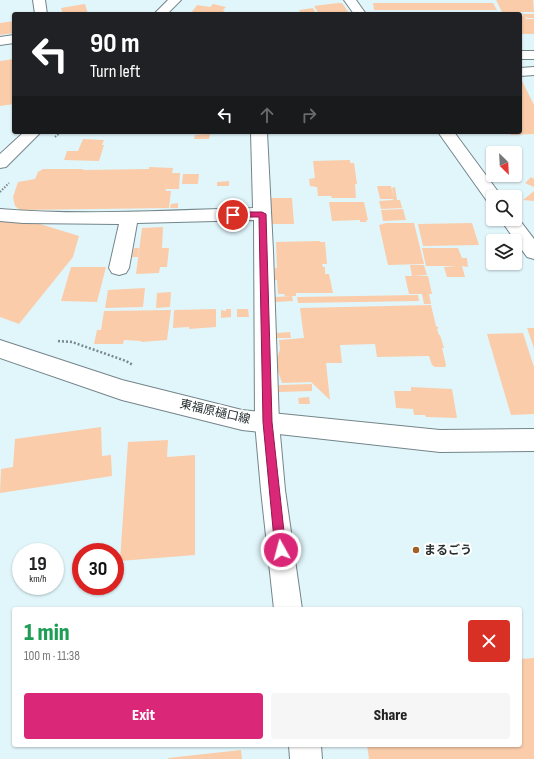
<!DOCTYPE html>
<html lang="en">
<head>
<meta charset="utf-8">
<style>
	body { margin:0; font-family:"Sofia Sans Condensed","Noto Sans JP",sans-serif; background:#f6f6f6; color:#222; height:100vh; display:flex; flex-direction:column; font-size:15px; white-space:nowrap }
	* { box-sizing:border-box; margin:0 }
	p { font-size:13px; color:#767676 }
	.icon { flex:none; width:22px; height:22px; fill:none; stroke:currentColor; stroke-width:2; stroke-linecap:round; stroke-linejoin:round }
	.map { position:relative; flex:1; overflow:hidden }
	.panel { position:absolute; left:12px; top:607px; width:510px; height:140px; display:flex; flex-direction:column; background:#fff; border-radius:4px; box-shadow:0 1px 3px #0004 }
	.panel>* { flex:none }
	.banner { position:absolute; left:12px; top:12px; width:510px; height:122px; border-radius:4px; box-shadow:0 1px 3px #0004; background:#202124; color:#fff; overflow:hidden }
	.needle { width:26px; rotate:156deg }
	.controls { position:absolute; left:486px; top:146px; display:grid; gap:8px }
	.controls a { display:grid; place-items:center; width:36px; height:36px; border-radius:4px; background:#fff; box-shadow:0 1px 3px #0004; font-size:20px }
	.speed { position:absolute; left:12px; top:543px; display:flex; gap:8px; font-size:20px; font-weight:700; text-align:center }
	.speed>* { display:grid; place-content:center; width:52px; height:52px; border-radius:50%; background:#fff; box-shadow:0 1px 3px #0004; line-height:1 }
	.speed small { font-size:10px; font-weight:400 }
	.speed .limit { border:6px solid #d22; background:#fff; color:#111 }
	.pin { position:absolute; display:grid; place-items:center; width:34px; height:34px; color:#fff; margin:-17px; border:2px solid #fff; border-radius:50%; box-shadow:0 1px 4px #0007 }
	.me { position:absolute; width:44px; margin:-22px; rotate:353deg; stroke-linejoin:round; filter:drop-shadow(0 0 3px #0008) }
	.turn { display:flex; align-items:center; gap:14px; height:84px; padding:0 12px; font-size:18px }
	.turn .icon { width:52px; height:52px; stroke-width:2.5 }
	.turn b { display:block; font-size:28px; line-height:34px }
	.lanes { display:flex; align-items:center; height:38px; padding:0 12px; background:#0003; justify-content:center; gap:20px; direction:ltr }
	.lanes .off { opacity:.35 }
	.round { display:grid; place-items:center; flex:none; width:42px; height:42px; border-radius:4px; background:#f6f6f6 }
	.head { display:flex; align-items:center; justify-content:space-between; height:68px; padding:0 12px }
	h1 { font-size:24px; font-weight:800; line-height:30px; color:#1e9e55 }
	.button { display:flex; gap:8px; margin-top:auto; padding:8px 12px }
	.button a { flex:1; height:46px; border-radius:4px; background:#db2777; color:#fff; font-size:16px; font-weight:800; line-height:46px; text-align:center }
	.button a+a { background:#f6f6f6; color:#222 }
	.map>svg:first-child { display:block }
	.building { fill:#faccaa }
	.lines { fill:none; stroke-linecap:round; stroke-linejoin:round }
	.minor-casing { stroke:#73858a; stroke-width:2 }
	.major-casing { stroke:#73858a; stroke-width:2 }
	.path-far1 { stroke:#7b898c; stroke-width:2; stroke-dasharray:1.5 1.5; stroke-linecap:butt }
	.path { stroke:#7b898c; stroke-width:2.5; stroke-dasharray:2 2; stroke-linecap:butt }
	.minor { fill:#fff; fill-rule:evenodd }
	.major { fill:#fff; fill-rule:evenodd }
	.route { fill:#db2777; stroke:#8e194d }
	.poi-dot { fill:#9f6028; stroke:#fff; stroke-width:1.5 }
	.labels { text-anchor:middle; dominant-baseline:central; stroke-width:4; stroke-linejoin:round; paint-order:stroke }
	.street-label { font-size:12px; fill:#262e30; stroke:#fff }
	.poi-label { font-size:12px; font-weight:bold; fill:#262e30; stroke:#fff; text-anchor:start }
</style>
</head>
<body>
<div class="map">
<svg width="534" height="759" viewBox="0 0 534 759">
	<rect width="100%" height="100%" fill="#e1f6fb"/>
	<path class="building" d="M496 0H533L534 12H502Z
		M338 3H342L349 13 319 14 314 6Z
		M373 3H493L497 10H374Z
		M85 4 88 14H63L61 8Z
		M213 4 226 7 223 10 226 14 191 13 197 5 210 7Z
		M313 8 316 14H301L299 10Z
		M522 12 523 14H534V18H527L525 16 526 19H534V34H520V16H523Z
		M14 21V33L0 35V23Z
		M14 59V104L0 106V61Z
		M520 81H522L534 105V134L511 135 510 132H520Z
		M88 132H119V133L88 134Z
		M210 134 209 139H194L195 135Z
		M83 139 104 140 102 145H104L99 161 64 160 67 151H78Z
		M350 160V163H354L357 184H355L356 198H332L331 196H318L317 187 310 186 309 179 315 178 313 161Z
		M149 167 173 168 172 173H180L179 189H166L165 181 166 191H171L169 208 20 210 15 206 13 197 18 182 35 179 38 172 43 169H83V170L149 169Z
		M183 174H199L198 184H182Z
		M531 177 534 179V187L525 183Z
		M229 181V186H217V182Z
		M377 186H391L394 198 392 188 395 187 397 200H400L402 208 381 209 379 201 393 200V199H380Z
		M534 191V201L523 200Z
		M270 198H292L294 224H271Z
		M329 202H364L368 220H366L367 222H360V220L332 221Z
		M178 203V208H170L171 204Z
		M403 209 406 220 383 221 381 210Z
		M5 221 40 224 79 236 73 257 19 324 0 317V222Z
		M386 223H414L424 264 388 265 379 225Z
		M472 223 479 245 423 246 418 224Z
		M163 227 162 248H169L167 267H160L159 273 136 274 142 228Z
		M320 241V242H325L327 264H322L323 267H325V274H329L333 293H296V296H285L284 294H278L277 280H275V268H277L276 242Z
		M134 248H139L138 257H132Z
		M422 248H458L462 258H467L468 267 462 266 465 277H447L444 267 457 266H426Z
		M410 265H424L427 275 412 276Z
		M71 267H106L97 302 61 301Z
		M405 276H428L432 294H425H429L431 304H424L422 294H409Z
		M145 288 143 307 105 308 108 290Z
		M171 292 170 307 156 308 157 293Z
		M418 295 419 301 298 303 297 297Z
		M292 296 293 301 275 302V297Z
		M431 305 436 326 439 328 437 329 439 335H440L444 348H442L446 365 445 367H435L432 365 429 356 377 357 375 344 340 345 342 363H326L330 400 311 382 282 383 278 371 277 359 280 349 279 340 304 338 300 308Z
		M216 309V327L189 329V327L173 328V327L174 311 175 310Z
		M226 309H231V317L221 318V310L226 311Z
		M237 309H248L249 317H237Z
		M171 310 167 340 141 342V341L124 340 123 344H94L97 330H101L104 311Z
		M527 328H534V348Z
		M290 332 291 338H277L276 333Z
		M523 333 534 367V414L511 415 487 334Z
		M312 384V391L279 392V385Z
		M411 387 452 389 457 418 426 417 425 415H414L413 409 396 408 394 391H411Z
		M309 397 310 404H299L298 398Z
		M101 427 102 456 111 455 112 476 0 493 1 469 13 467 15 439Z
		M168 440 167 457 195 455V555L120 561 128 442Z
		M534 658V759H369L367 745H520V659Z
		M241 750 242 759H168V758Z"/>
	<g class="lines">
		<g class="minor-casing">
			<path id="minor" d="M33 0H45L47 14H35Z
				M344 0H356L366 14H354Z
				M14 35V43L0 45V37Z
				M520 51H534V59H520Z
				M534 67V75L520 76V68Z
				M251 132H267L273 251 279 423 285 490 302 609H274L261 490 255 423 254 220 137 223 129 268 126 273 119 275 112 273 109 268 119 224 23 223 0 221V209C84 216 169 210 253 208Z
				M438 132H454L502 197H493V203L487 201Z
				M515 214 534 239V259L527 257 500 219H515Z
				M289 745H321L322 759H290Z"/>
		</g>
		<g class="major-casing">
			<path id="major" d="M168 0H181L167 14H154Z
				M24 132H41L6 167 0 168V154Z
				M0 340 122 380 242 410 440 430 534 429V451L440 452 242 430 122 400 0 358Z"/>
		</g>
		<path class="path-far1" d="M55 137 61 132
			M0 192 9 183"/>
		<path class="path" d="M58 341 72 342 126 361 133 365"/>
		<use href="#minor" class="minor"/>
		<use href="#major" class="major"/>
	</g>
	<path class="route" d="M233 212H262L266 214 272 422 286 550 285 554 281 555 277 554 275 550 263 422 259 217H230L229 215Z"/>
	<circle class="poi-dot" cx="416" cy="550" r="4"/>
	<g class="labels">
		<g class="street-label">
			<text transform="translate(215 412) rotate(13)">東福原樋口線</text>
		</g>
		<g class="poi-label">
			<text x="424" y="550">まるごう</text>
		</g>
	</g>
</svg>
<div class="controls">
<a><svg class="needle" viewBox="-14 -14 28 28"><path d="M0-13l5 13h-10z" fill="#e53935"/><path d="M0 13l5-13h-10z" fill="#767676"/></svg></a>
<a><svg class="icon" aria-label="search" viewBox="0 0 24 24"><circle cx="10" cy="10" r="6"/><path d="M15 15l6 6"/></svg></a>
<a><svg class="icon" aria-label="layers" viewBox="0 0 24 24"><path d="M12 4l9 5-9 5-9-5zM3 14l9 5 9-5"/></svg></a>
</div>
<div class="speed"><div>19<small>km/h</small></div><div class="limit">30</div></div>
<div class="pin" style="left:233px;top:215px;background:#d93025"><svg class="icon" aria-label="arrive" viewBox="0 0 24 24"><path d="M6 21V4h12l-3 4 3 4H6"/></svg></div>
<svg class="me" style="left:281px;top:550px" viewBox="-20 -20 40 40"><circle r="17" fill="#db2777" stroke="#fff" stroke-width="3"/><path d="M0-11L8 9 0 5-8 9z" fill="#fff"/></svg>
<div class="banner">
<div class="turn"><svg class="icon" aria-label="left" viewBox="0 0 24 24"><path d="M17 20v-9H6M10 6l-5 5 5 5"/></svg><div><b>90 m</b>Turn left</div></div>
<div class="lanes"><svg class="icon" aria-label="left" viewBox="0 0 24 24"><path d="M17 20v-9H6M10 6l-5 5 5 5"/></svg><svg class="icon off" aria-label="ahead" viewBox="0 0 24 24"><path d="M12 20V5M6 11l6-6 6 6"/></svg><svg class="icon off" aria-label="right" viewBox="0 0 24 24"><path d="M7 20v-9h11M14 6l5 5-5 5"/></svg></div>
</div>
<section class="panel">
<div class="head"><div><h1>1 min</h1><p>100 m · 11:38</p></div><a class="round" style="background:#d93025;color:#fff"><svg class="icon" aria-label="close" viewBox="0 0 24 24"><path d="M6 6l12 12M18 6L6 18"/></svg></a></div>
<div class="button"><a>Exit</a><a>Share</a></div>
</section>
</div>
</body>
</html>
